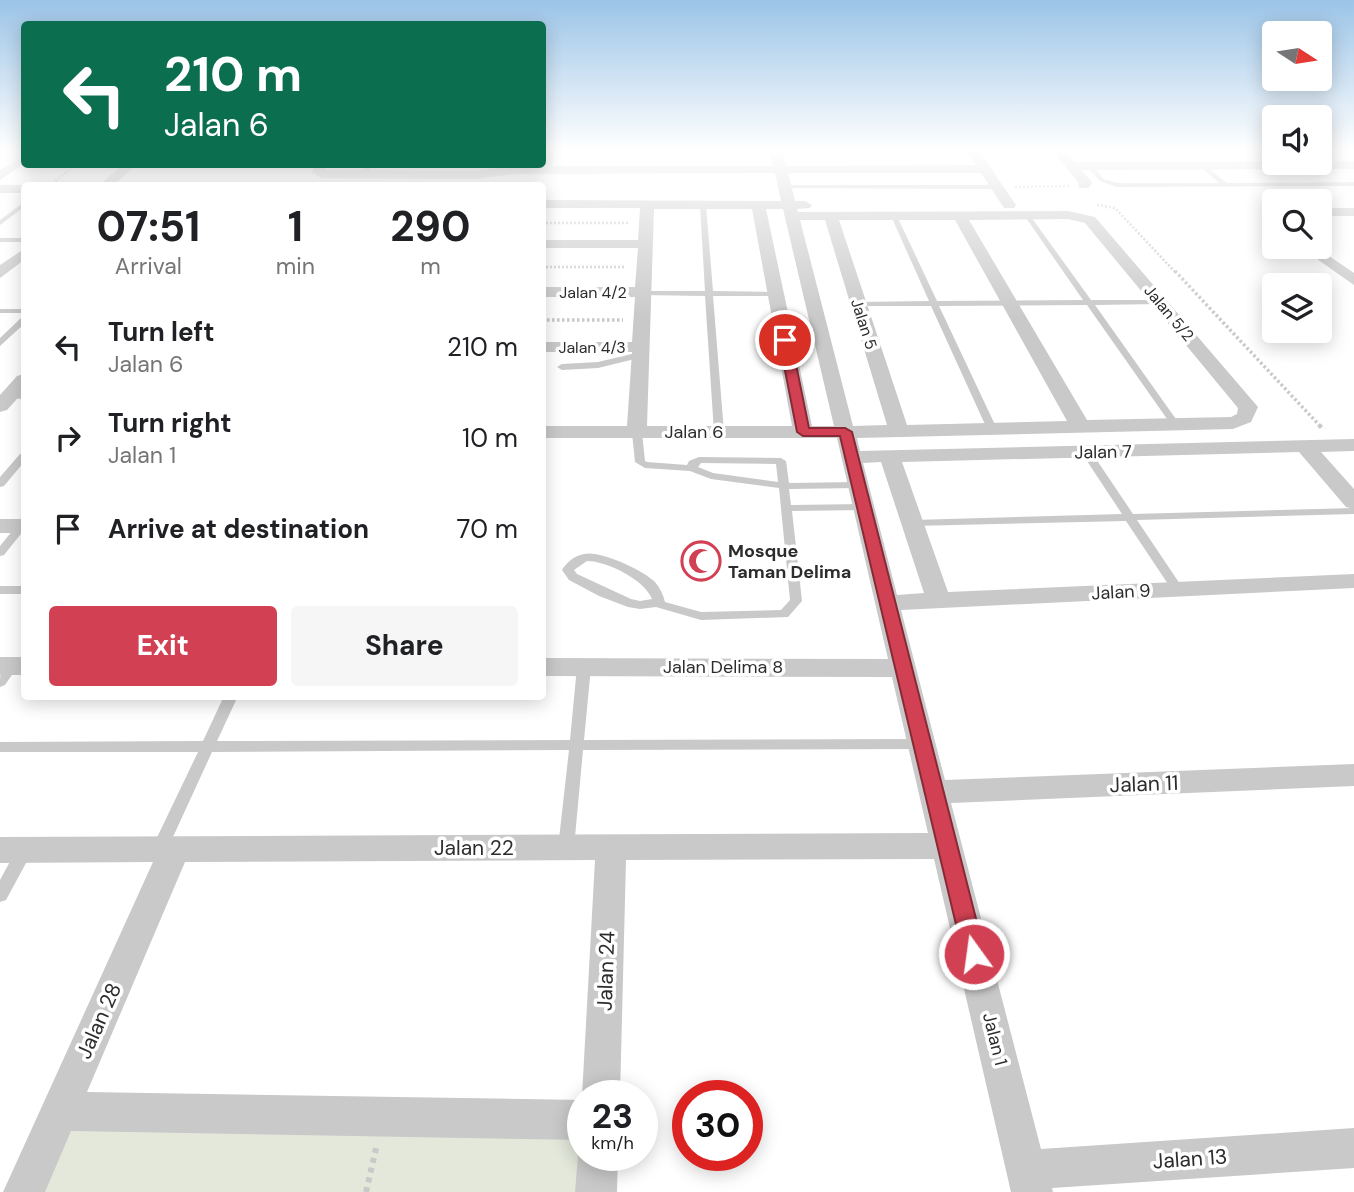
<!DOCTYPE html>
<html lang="en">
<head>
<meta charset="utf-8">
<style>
	body { margin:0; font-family:"DM Sans",sans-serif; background:#f6f6f6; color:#202124; height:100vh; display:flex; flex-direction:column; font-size:26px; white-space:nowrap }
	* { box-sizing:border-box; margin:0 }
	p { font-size:23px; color:#757577 }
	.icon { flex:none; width:38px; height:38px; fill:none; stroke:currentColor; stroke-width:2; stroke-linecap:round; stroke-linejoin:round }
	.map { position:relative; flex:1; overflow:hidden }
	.details { position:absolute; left:21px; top:182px; width:525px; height:518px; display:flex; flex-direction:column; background:#fff; border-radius:7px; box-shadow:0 4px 18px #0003 }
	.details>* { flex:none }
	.hud { position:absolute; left:21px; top:21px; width:525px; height:147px; border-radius:7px; box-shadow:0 4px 18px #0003; background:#0b6e4f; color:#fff; overflow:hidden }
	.needle { width:46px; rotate:102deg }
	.controls { position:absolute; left:1262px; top:21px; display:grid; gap:14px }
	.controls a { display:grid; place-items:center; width:70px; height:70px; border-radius:7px; background:#fff; box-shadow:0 4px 18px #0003; font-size:35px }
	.speed { position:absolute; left:567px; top:1080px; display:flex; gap:14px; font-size:35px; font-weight:700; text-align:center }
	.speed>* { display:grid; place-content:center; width:91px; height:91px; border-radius:50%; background:#fff; box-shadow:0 4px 18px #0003; line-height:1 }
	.speed small { font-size:18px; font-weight:400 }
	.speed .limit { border:10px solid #d22; background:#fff; color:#111 }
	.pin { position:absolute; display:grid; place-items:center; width:60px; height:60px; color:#fff; margin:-30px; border:4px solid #fff; border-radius:50%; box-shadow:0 2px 7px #0007 }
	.me { position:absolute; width:77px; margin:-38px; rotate:346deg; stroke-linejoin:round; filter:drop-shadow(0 0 5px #0008) }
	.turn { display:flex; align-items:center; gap:24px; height:147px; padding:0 28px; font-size:32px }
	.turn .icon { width:91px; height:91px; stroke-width:2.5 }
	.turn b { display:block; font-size:49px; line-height:60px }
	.eta { display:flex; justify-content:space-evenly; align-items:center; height:119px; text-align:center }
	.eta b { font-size:42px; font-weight:700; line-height:49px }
	.button { display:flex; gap:14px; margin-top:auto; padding:14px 28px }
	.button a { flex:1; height:80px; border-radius:7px; background:#d14153; color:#fff; font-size:28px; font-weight:700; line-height:80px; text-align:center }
	.button a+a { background:#f6f6f6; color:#202124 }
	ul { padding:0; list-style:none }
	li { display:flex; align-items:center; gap:21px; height:91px; padding:0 28px }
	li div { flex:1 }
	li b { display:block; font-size:26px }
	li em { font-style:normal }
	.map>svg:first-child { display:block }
	.green { fill:#e3e8db }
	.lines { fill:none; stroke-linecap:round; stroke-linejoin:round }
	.path-far3 { stroke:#c9c9c9; stroke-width:2.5; stroke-dasharray:2 2; stroke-linecap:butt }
	.path-far2 { stroke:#c9c9c9; stroke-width:3.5; stroke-dasharray:2.5 2.5; stroke-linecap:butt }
	.path-far1 { stroke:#c9c9c9; stroke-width:4.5; stroke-dasharray:3.5 3.5; stroke-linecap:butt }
	.path { stroke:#c9c9c9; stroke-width:6; stroke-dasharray:5 5; stroke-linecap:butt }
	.service { fill:#c9c9c9; fill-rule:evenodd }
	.minor { fill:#c9c9c9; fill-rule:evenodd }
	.route { fill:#d14153; stroke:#882a36; stroke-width:2 }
	.labels { text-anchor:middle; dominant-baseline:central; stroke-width:7; stroke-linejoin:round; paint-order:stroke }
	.far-street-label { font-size:16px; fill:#2c2c2c; stroke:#fff }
	.street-label { font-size:18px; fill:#2c2c2c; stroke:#fff }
	.poi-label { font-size:18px; font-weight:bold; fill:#2c2c2c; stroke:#fff; text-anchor:start }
	.near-street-label { font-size:21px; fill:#2c2c2c; stroke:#fff }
</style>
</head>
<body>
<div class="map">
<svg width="1354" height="1192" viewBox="0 0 1354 1192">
	<rect width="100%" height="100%" fill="#fff"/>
	<path class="green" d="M68 1115 583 1128 584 1192H36Z"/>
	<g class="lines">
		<path class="path-far3" d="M49 186 77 164
			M1015 187 1070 186
			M1097 205 1115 208 1176 273
			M542 223H629
			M542 267H626"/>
		<path class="path-far2" d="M1175 271 1321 427
			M542 320H623"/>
		<path class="path-far1" d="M1319 425 1324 430"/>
		<path class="path" d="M366 1192 377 1144"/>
		<path class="service" d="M549 151H555L551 170 548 172 545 170Z
			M366 164H373L364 176H360Z
			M1203 164 1227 183 1354 182V186L1117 187 1100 181 1086 166 1091 165 1104 179 1118 183H1219L1201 167Z
			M784 185H997L1000 187 997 189 782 188 781 187Z
			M24 202V207L0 225V220Z
			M703 203 706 205 713 291 776 292 780 294 776 296H713L724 432 719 435 714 432 705 296 643 295 639 293 643 291H705L700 205Z
			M894 214 897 216 937 301 1083 300 1024 215 1027 213 1029 214 1091 300H1163L1164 302 1160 304 1095 305 1178 422V426H1172L1087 305 939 306 997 429 992 432 988 431 931 306H858L854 304 858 302 929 301 891 216Z
			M0 238H24V242H0Z
			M0 309H24V313H0Z
			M21 318H24V324L0 346V338Z
			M640 352 643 353V357L598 368 562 370 557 367 562 364 598 362Z
			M10 393H24V399L7 398V394Z
			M637 430 642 433 645 461 647 462 687 465 689 461 699 457 781 458 786 461 789 483 858 482 863 485 858 488 789 489 791 505 864 504 870 507 864 510 792 511 802 601 788 617 701 620 656 607 640 609 628 607 599 596 569 580 562 570C567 562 574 556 584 554 600 550 643 570 655 582 660 588 663 594 665 602L701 612 781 610 790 600 779 488 711 479 690 471 645 468 635 462 632 433ZM701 463 776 464 778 482 713 473 698 467ZM587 561C607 561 645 580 652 599L640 601 631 599 577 574 574 570Z
			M1086 449 1090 450 1133 514 1354 508V514L1137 520 1184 590 1178 594 1174 593 1126 521 913 526 907 523 913 520 1122 514 1081 452Z
			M24 453V462L4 486 0 487V477L20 454Z
			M24 523V530L4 555 0 556V546L18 524Z
			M0 586H24V594H0Z
			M11 662 16 663 18 666 5 685 0 687C0 676 0 665 11 662Z
			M584 663 589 664 591 667 584 740 923 739 928 740 930 744 928 748 923 749 583 750 574 848 572 853 566 854 560 853 558 848 569 750 212 752 167 850 165 855 159 856 153 855 151 850 198 752H0V742L203 741 224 696H238L217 741 570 740 577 667 579 664Z
			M25 844 31 845 33 850 6 900 0 902V880L19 845Z"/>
		<path class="minor" d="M770 151H782L786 166 976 165 967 151H979L1016 205 1014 208H1004L981 173H788L795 201H805L812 205 810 208 797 209 798 212 1068 211 1095 217 1258 407 1251 422 1233 429 857 438 860 451 1354 439V451L1321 452 1354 489V509L1346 507 1299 452 902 462 948 592 1354 574V588L901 610 945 780 1354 764V786L951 803 1041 1149 1354 1128V1168L1052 1188 1053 1192H1011L934 859 626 860 620 1096H583V1098L582 1096 595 860 185 862 87 1092 583 1100V1140L71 1131 45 1192H3L153 862 0 863V837L928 833 892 677 542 676V658L888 659 837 438H542V426H627L632 352H542V342H632L635 297H542V287H635L638 248H542V240H638L640 208H542V200L781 201 775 173 516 174 475 179 321 178 312 172 315 164H327L325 170 475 171 516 166H773ZM654 209H752L792 426H647ZM766 209H783L834 426H812ZM1068 219 1085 223 1238 408 1237 414 1231 417 1087 420 969 220ZM800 220H825L887 425 853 426ZM839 220H955L1067 421 907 425ZM881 462 924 593 897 595 863 463Z
			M1052 151H1065L1075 162 1354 161V169L1081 170 1092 182 1089 188H1079L1078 182Z
			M24 155V164L0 180V170Z
			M123 164H137L113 186H99Z
			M0 185H24L26 186 24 193H0Z
			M1320 208H1354V216H1320Z
			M1274 209V227L1269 226 1262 217Z
			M1300 247H1316L1354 273V285Z
			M24 249V260L0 278V265Z
			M24 374V391L7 410 0 412V395L17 376Z
			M0 519H24V533H0Z
			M0 657H24V675H0Z
			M583 1144V1155H618L617 1192H575L578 1155Z"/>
	</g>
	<linearGradient id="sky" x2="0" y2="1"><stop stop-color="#9bc4e7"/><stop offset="0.47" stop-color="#fff"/><stop offset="1" stop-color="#fff" stop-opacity="0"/></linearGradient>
	<rect width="1354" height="318" fill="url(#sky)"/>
	<path class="route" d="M785 336 791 340 809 428H845L852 432 985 954 982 961 974 964 966 961 963 954 840 436H803L797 432 779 340Z"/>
	<defs>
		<g id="mosque-ring" transform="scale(2.0125)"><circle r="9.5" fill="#fff" stroke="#d14153" stroke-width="1.5"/><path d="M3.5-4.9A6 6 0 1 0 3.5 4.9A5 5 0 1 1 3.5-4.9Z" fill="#d14153"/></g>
	</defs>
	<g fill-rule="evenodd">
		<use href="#mosque-ring" x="701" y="561"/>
	</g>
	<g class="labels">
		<g class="far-street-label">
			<text x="593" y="292">Jalan 4/2</text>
			<text transform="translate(1169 313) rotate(50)">Jalan 5/2</text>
			<text transform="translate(864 324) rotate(72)">Jalan 5</text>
			<text x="592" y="347">Jalan 4/3</text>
		</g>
		<g class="street-label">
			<text x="694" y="432">Jalan 6</text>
			<text transform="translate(1103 452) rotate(-1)">Jalan 7</text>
			<text transform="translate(1121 592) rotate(-3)">Jalan 9</text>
			<text x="723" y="667">Jalan Delima 8</text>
			<text transform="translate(995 1039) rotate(76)">Jalan 1</text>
		</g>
		<g class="poi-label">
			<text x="728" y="551">Mosque<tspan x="728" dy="21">Taman Delima</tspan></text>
		</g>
		<g class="near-street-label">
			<text transform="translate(1144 784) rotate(-2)">Jalan 11</text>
			<text x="474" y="848">Jalan 22</text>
			<text transform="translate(606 971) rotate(-88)">Jalan 24</text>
			<text transform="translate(99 1021) rotate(-66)">Jalan 28</text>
			<text transform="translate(1190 1159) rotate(-4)">Jalan 13</text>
		</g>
	</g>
</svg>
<div class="controls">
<a><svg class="needle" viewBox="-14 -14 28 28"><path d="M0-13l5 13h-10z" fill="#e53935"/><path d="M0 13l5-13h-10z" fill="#757577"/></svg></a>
<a><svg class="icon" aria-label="sound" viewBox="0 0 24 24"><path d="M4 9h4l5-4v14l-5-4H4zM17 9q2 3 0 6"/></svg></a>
<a><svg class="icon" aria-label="search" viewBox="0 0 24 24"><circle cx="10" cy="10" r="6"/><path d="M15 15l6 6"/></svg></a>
<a><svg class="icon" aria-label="layers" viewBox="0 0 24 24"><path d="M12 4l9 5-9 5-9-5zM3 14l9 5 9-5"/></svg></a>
</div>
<div class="speed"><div>23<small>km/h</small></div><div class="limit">30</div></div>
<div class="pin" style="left:785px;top:340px;background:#d93025"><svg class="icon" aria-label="arrive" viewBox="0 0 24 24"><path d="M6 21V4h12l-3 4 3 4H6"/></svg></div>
<svg class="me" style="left:974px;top:954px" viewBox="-20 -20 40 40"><circle r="17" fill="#d14153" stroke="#fff" stroke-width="3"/><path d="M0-11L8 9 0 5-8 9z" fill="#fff"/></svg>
<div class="hud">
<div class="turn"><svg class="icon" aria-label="left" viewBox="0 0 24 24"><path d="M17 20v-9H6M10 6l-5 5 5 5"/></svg><div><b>210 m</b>Jalan 6</div></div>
</div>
<section class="details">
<div class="eta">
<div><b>07:51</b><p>Arrival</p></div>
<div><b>1</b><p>min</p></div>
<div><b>290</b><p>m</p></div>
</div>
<ul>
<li><svg class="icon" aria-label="left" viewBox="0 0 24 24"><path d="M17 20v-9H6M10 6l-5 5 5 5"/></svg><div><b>Turn left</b><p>Jalan 6</p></div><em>210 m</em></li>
<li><svg class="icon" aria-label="right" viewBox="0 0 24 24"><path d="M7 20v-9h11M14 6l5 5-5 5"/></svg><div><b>Turn right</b><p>Jalan 1</p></div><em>10 m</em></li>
<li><svg class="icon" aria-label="arrive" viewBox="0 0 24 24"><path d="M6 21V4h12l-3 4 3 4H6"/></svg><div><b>Arrive at destination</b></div><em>70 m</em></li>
</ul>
<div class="button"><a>Exit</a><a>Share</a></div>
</section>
</div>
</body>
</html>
